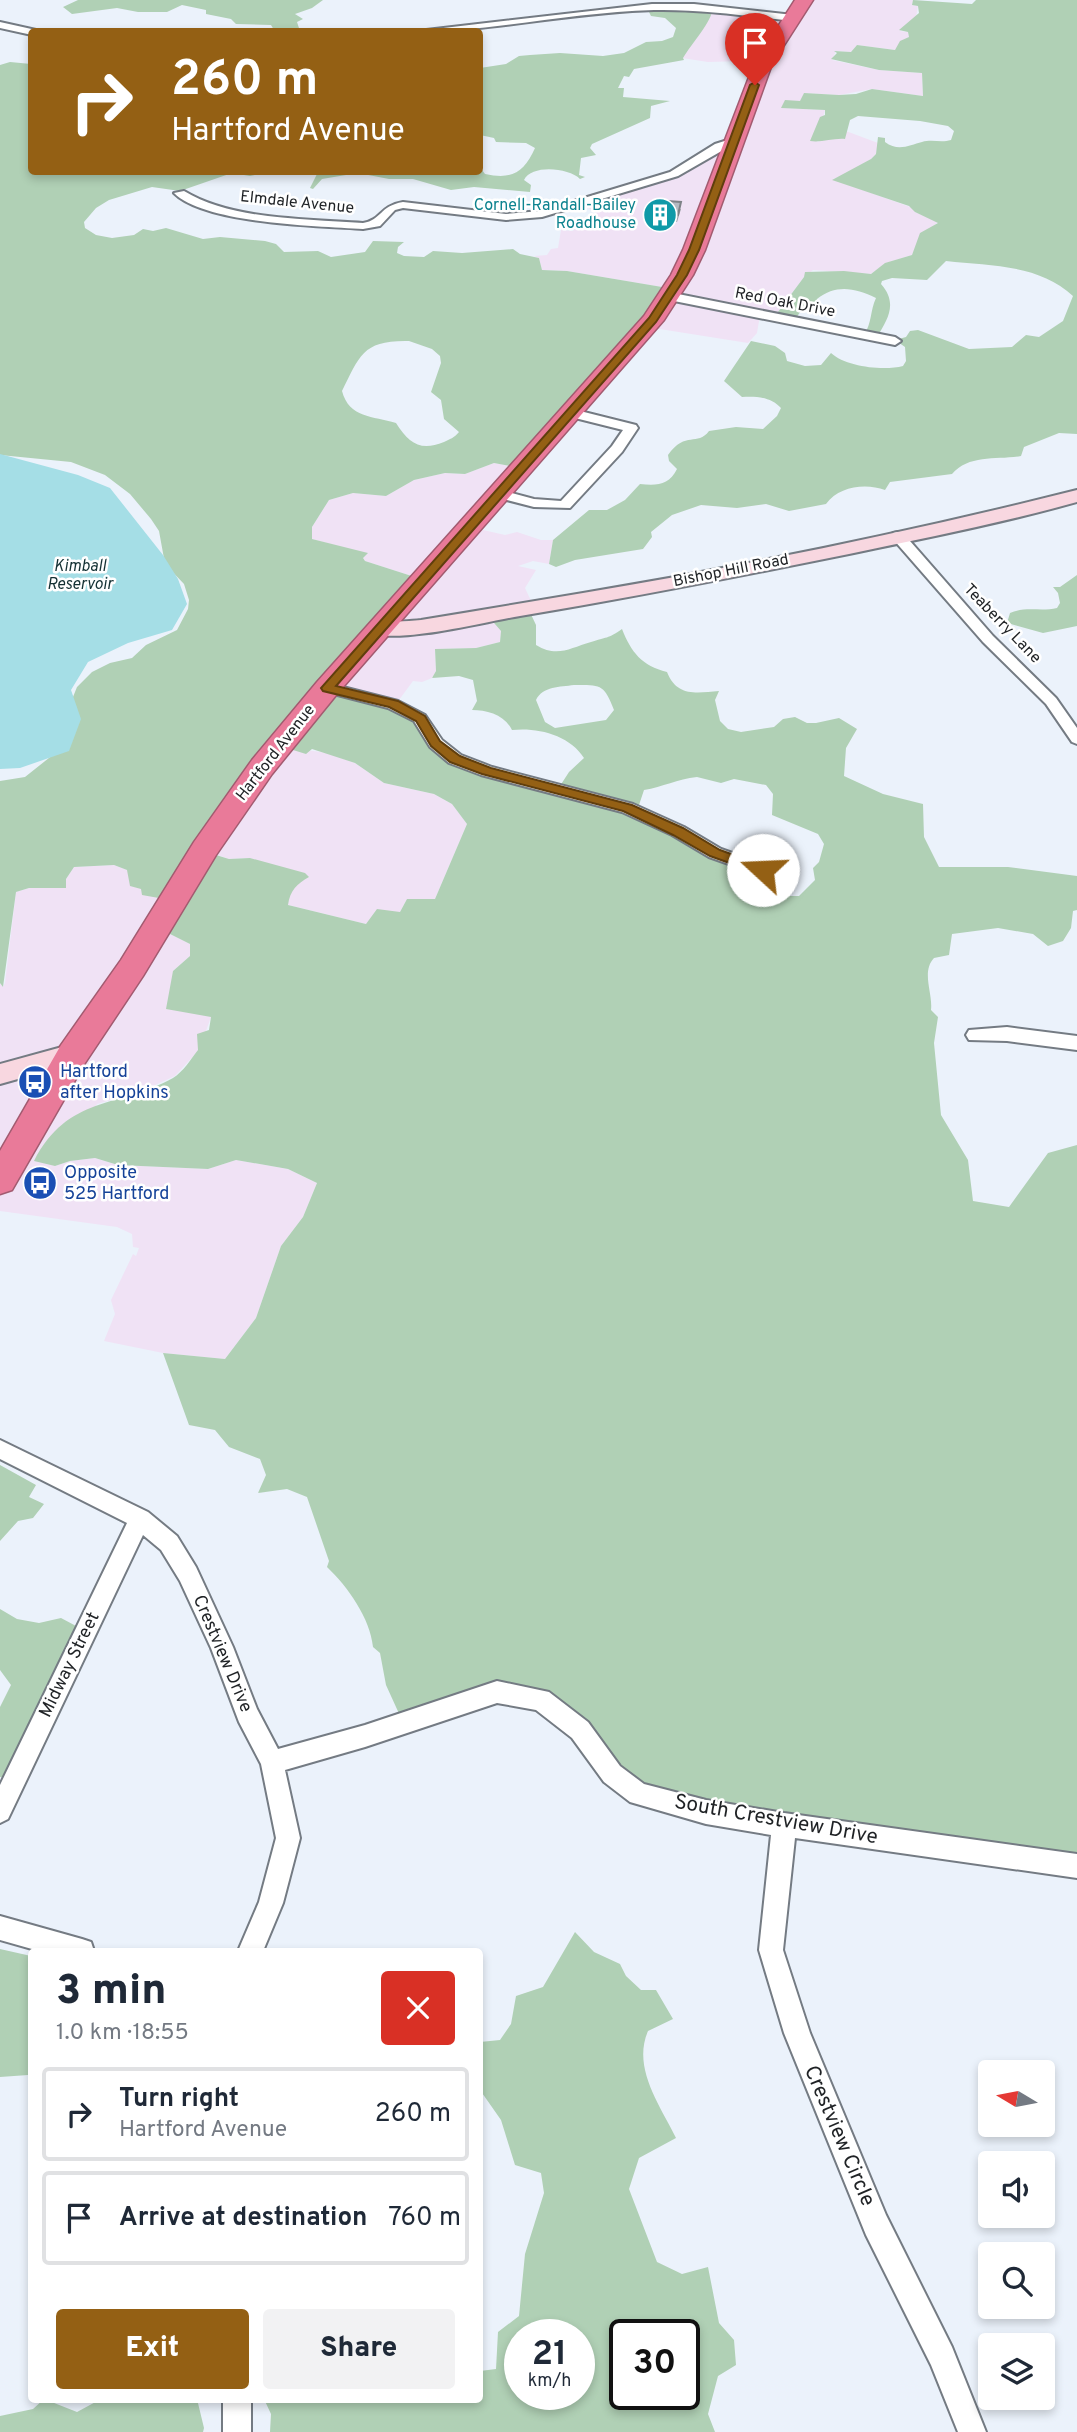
<!DOCTYPE html>
<html lang="en">
<head>
<meta charset="utf-8">
<style>
	body { margin:0; font-family:Overpass,sans-serif; background:#f2f2f3; color:#1f2937; height:100vh; display:flex; flex-direction:column; font-size:26px; white-space:nowrap }
	* { box-sizing:border-box; margin:0 }
	p { font-size:23px; color:#747a83 }
	.icon { flex:none; width:38px; height:38px; fill:none; stroke:currentColor; stroke-width:2; stroke-linecap:round; stroke-linejoin:round }
	.map { position:relative; flex:1; overflow:hidden }
	.panel { position:absolute; left:28px; top:1948px; width:455px; height:455px; display:flex; flex-direction:column; background:#fff; border-radius:7px; box-shadow:0 4px 10px #0003 }
	.panel>* { flex:none }
	.banner { position:absolute; left:28px; top:28px; width:455px; height:147px; border-radius:7px; box-shadow:0 4px 10px #0003; background:#946014; color:#fff; overflow:hidden }
	.needle { width:46px; rotate:280deg }
	.tools { position:absolute; left:978px; top:2060px; display:grid; gap:14px }
	.tools a { display:grid; place-items:center; width:77px; height:77px; border-radius:7px; background:#fff; box-shadow:0 4px 10px #0003; font-size:35px }
	.speed { position:absolute; left:504px; top:2319px; display:flex; gap:14px; font-size:35px; font-weight:700; text-align:center }
	.speed>* { display:grid; place-content:center; width:91px; height:91px; border-radius:50%; background:#fff; box-shadow:0 4px 10px #0003; line-height:1 }
	.speed small { font-size:18px; font-weight:400 }
	.speed .limit { border:4px solid #111; border-radius:10px; background:#fff; color:#111 }
	.pin { position:absolute; display:grid; place-items:center; width:60px; height:60px; color:#fff; margin:-72px -30px; border-radius:50% 50% 50% 0; rotate:-45deg; box-shadow:0 0 7px #0007 }
	.pin .icon { rotate:45deg }
	.me { position:absolute; width:77px; margin:-38px; rotate:290deg; stroke-linejoin:round; filter:drop-shadow(0 0 5px #0008) }
	.turn { display:flex; align-items:center; gap:24px; height:147px; padding:0 28px; font-size:32px }
	.turn .icon { width:91px; height:91px; stroke-width:2.5 }
	.turn b { display:block; font-size:49px; line-height:60px }
	.round { display:grid; place-items:center; flex:none; width:74px; height:74px; border-radius:7px; background:#f2f2f3 }
	.head { display:flex; align-items:center; justify-content:space-between; height:119px; padding:0 28px }
	h1 { font-size:42px; font-weight:800; line-height:52px }
	.button { display:flex; gap:14px; margin-top:auto; padding:14px 28px }
	.button a { flex:1; height:80px; border-radius:7px; background:#946014; color:#fff; font-size:28px; font-weight:800; line-height:80px; text-align:center }
	.button a+a { background:#f2f2f3; color:#1f2937 }
	ul { padding:0; list-style:none }
	li { display:flex; align-items:center; gap:21px; height:94px; margin:0 14px 10px; padding:0 14px; border:4px solid #e0e1e3; border-radius:7px }
	li div { flex:1 }
	li b { display:block; font-size:26px }
	li em { font-style:normal }
	.map>svg:first-child { display:block }
	.commercial { fill:#f0e2f5 }
	.green { fill:#b0d0b5; fill-rule:evenodd }
	.water { fill:#a5dee6 }
	.lines { fill:none; stroke-linecap:round; stroke-linejoin:round }
	.street-casing { stroke:#747b83; stroke-width:4 }
	.secondary-casing { stroke:#747b83; stroke-width:4 }
	.highway-casing { stroke:#a25b70; stroke-width:3 }
	.street { fill:#fff; fill-rule:evenodd }
	.secondary { fill:#f8d7e0; fill-rule:evenodd }
	.highway { fill:#e97a99; fill-rule:evenodd }
	.wall { fill:#999fa6 }
	.building { fill:#b2b9c1; stroke:#7d8287; stroke-width:2 }
	.route { fill:#946014; stroke:#603e0d; stroke-width:2 }
	.labels { text-anchor:middle; dominant-baseline:central; stroke-width:5; stroke-linejoin:round; paint-order:stroke }
	.far-street-label { font-size:16px; fill:#1f2225; stroke:#fff }
	.far-culture-label { font-size:16px; fill:#0d838f; stroke:#fff; text-anchor:end }
	.far-water-label { font-size:16px; font-style:italic; fill:#143134; stroke:#fff }
	.transit-label { font-size:18px; fill:#164399; stroke:#fff; text-anchor:start }
	.street-label { font-size:18px; fill:#1f2225; stroke:#fff }
	.near-street-label { font-size:21px; fill:#1f2225; stroke:#fff }
</style>
</head>
<body>
<div class="map">
<svg width="1077" height="2432" viewBox="0 0 1077 2432">
	<rect width="100%" height="100%" fill="#ebf2fb"/>
	<path class="commercial" d="M807 0H913L912 5 918 6 916 17 900 31 908 32 909 37 895 50 857 45 851 52 836 51 832 60 879 70 922 73 923 96 872 89 839 95 804 93 801 101 782 108 825 110 817 142 829 138H845L846 131 878 143 876 154 871 159 845 175 833 179 913 208 915 212 938 222 919 239 912 255 886 263 871 274 813 270 804 277 775 316 760 315 757 333 748 343 647 327 674 289 567 271 542 270 539 258 534 256 547 255 551 249 558 248 561 230 573 231 577 225 587 227 596 213 581 203 683 173 733 139 766 65 743 61 708 62 682 58 713 8 795 18Z
		M494 463 521 468 470 527 505 535 517 532 541 540H553L549 564 533 561 518 566 536 570 525 588 533 605 488 616 501 631 500 642 476 648 435 649 436 671 432 678 422 682 413 681 396 704 329 688 421 579 365 561 363 558 367 554 312 539V527L329 500 353 493 386 496 414 480 445 473 465 474Z
		M280 746 327 753 355 763 384 783 434 794 452 804 467 824 435 899H407L400 912 366 924 288 905 289 895 297 883 309 877 250 858 229 859 203 850Z
		M114 865 127 870 141 889 171 900 168 933 190 944V956L173 971 211 1017 199 1050 175 1076 142 1091 97 1104 55 1166 70 1161 95 1158 118 1165 208 1169 236 1160 288 1169 317 1183 303 1217 281 1246 256 1318 225 1359 163 1353 104 1341 115 1314 111 1300 133 1254 136 1256 139 1248 133 1247 132 1234 117 1227 0 1211V983L3 987 5 983 16 892 29 888H66V879L74 867Z"/>
	<path class="green" d="M78 0H323L312 8 295 14 303 19 297 22 300 31 274 30 271 25 236 24 231 19 206 14V10L182 5 167 12H138L117 8 72 14 63 7Z
		M913 0 972 4 976 0H1077V434L1059 433 1024 447 1021 456C997 460 969 454 952 474L890 482 885 490C866 483 839 486 826 504L789 511 766 504 737 508 701 505 672 515 651 532 652 537 643 549 575 560 556 567 549 564 553 540 589 510H607L625 500 640 484C657 486 669 485 677 469L669 461 668 455C686 430 697 447 709 431L736 427 763 429 777 416 781 408C771 397 756 396 742 397L724 381 751 341 775 346 785 353 787 361 805 366 821 365 831 353C846 367 884 371 903 366L906 361 905 347 895 340 906 337 910 331 918 330 969 349 1012 347 1026 335 1039 337 1063 321 1073 296C1039 264 990 266 946 261L927 280 892 278 882 281 881 284C898 303 888 319 877 337L864 335C872 323 870 311 876 298 855 288 836 284 817 299V304L803 308 796 318 775 316 804 277 805 272 844 271 871 274 885 263 912 255 920 233 938 223 915 212 909 206 832 180 871 159 876 154 878 137 885 138V142C898 152 910 145 922 142 932 139 941 143 951 140L954 131 948 126 920 121 858 116 850 120 845 139C833 138 821 143 810 141L820 117 825 115V110L781 108 785 100 800 101 804 93 839 95 856 94 872 89 923 96 922 73 879 70 831 59 837 53 834 51 851 52 857 45 895 50 900 41 909 37 908 32 899 30 919 13 918 6 912 5Z
		M647 8H713C711 23 692 43 683 58L684 60 634 69 629 77 624 76 618 88H624L623 97 670 101 651 106 650 118 592 144 590 148 596 155 581 158 579 175 585 177 580 179C569 168 532 164 524 180L531 185 530 192 474 187 451 190 413 179H389L358 173 322 179 313 189 310 188 318 172H480V163L483 162 482 170 485 174C513 180 524 172 535 148L526 143 496 142 494 138 480 135V68L506 64 519 56 530 55 560 53 603 56 624 53 646 42 662 41 673 37 676 28 665 18 651 16Z
		M10 62 31 64 32 172H268L250 176 232 173 180 191 152 187 109 200 96 208 84 222 85 228 96 235 112 238 134 235 143 229 153 231 166 228 203 239 220 237 265 241 276 244 284 252 318 251 331 257 365 252 373 241 404 242 398 247 397 253 404 256 424 257 433 251 462 253 513 249 520 254 539 258 542 270 567 271 674 289 521 468 494 463 465 474 445 473 414 480 386 496 353 493 329 500 312 527V539L368 553 363 558 365 561 421 579 330 684 417 717 453 759 558 789 569 772 584 758C570 735 537 727 512 730 505 715 487 710 472 710L477 701 473 680 459 676 432 678 436 671 435 649 476 648 500 642 501 631 488 616 528 608 536 625V645C557 658 570 648 591 642 606 637 608 639 622 629 631 652 642 666 667 672 677 697 696 693 719 691L715 700 720 721 728 729 741 732 774 727 783 719 795 717 807 723H816L839 718 857 729 846 748 844 776 883 794 923 804 924 837 939 867H1008L1077 876V910L1073 911 1071 928 1063 941 1048 946 1033 934 998 928 952 934 949 955 934 958C921 972 933 993 931 1010L938 1017 934 1043 941 1115 968 1160 973 1201 1009 1207 1048 1153 1077 1145V1864L638 1790 542 1705 503 1699 406 1729 386 1685 380 1653 373 1647C370 1618 348 1587 327 1567L329 1561 307 1497 287 1489 258 1493 266 1475 260 1459 229 1447 215 1430 189 1425 163 1353 225 1359 256 1318 281 1246 303 1217 317 1183 288 1169 236 1160 208 1169 118 1165 95 1158 70 1161 55 1166 34 1161C68 1095 118 1108 173 1078 183 1072 191 1059 198 1050L197 1034 209 1030 211 1017 166 1009 173 971 190 956V944L168 933 170 900 142 895 141 889 130 886 127 870 114 865 74 867 66 879V888H29L16 892 3 987 0 983V781L25 777 64 746 73 697 77 687 92 672 110 663 132 658 146 645 177 630 188 609 189 600 184 584 165 564 159 531 151 519 130 494 105 475 71 462 0 455V65ZM409 341 432 349 440 356 441 363 431 392 441 400 444 419 459 432C454 438 450 439 444 442 420 452 409 443 396 423 373 416 349 418 342 391 360 355 363 340 409 341ZM574 685C601 685 604 684 614 710L606 720 555 728 545 722 536 700C543 686 560 687 574 685ZM280 746 306 754 312 749 355 763 384 783 434 794 452 804 467 824 435 899H407L400 912 377 909 366 924 288 905C290 890 297 884 309 877L305 873 250 858 229 859 203 851ZM697 777 721 783 734 779 766 785 773 794 772 815 818 834 824 844 819 862 813 868 815 880 799 896H780L770 891V875L762 870 637 811 644 790C663 787 677 779 697 777Z
		M1077 575V626L1043 633 1007 623 1010 613C1026 606 1041 612 1057 608L1060 603 1058 593 1053 587H1060Z
		M0 1465 36 1485 29 1497 44 1504 33 1518 18 1521 0 1541Z
		M0 1609 17 1619 39 1623 61 1618 93 1635 19 1781 0 1777V1707L11 1685 0 1670Z
		M575 1932 594 1952 620 1964 626 1976 641 1990H656L673 2019 648 2031C632 2068 660 2105 676 2138L639 2158 629 2189 657 2262 682 2274 708 2267 719 2323 734 2340 736 2365 718 2376 708 2414 715 2432H270L271 2414 264 2399H480V2371L496 2369 498 2332 519 2316 525 2254 544 2193 541 2173 515 2165 501 2120 480 2090V2042L500 2040 511 2024 516 1996 543 1987ZM520 2334H579V2394H520ZM625 2334H684V2394H625Z
		M0 1949 31 1956 32 2066 28 2075 0 2077Z
		M44 2399 77 2412 101 2399H197L204 2428 203 2432H0V2416L33 2409Z"/>
	<path class="water" d="M0 454 78 475 110 488 163 555 178 579 187 604 172 630 128 643 88 662 71 690 81 719 69 751 20 768 0 769Z"/>
	<g class="lines">
		<g class="street-casing">
			<path id="street" d="M652 4H694L793 15 798 18 793 21C747 16 701 9 654 10 572 12 492 32 409 32Z
				M0 22 36 30 37 32H32V35L0 28Z
				M734 138 739 141 678 176 542 217 506 220 403 208 395 210 380 226 363 229C319 226 205 224 174 193L184 191C231 220 308 219 363 223 382 220 379 206 403 202L506 214 541 211 670 172 715 144Z
				M668 292 895 337 901 341 895 345 664 299V293Z
				M572 409 636 425 638 428 622 452 570 508 534 507 495 497V491L500 490 534 499 561 501 612 446 623 430 567 416 566 413Z
				M898 532 903 533 993 636 1056 698 1077 728V744L1072 742 1046 704 983 642 893 539V533Z
				M327 683 398 701 425 715 442 740 461 755 492 767 633 804 684 827 721 849 769 866 771 870 763 876 757 874 709 857 672 835 622 812 481 775 449 763 430 747 414 721 388 708 322 691 319 688 322 685Z
				M1007 1027 1077 1036V1050L1007 1041 969 1040 966 1035 969 1030Z
				M0 1440 148 1512 177 1536 196 1567 233 1647 257 1709 278 1749 365 1725 497 1681 549 1692 588 1722 620 1766 644 1784 706 1800 784 1813 1077 1854V1878L795 1838 783 1950 810 2033 886 2215 952 2347 986 2432H958L931 2365 866 2235 784 2033 759 1950 771 1835 706 1824 630 1802 604 1782 572 1738 536 1710 497 1703 365 1747 285 1770 300 1838 283 1903 263 1951H238L259 1902 276 1838 261 1764 239 1722 211 1648 180 1581 161 1550 143 1535 8 1819 0 1823V1785L127 1523 0 1459Z
				M0 1916 82 1939 91 1942 94 1951H39L0 1940Z
				M223 2399H251V2432H223Z"/>
		</g>
		<g class="secondary-casing">
			<path id="secondary" d="M1077 490V502C1002 523 926 538 849 554 740 576 630 598 520 616 483 622 408 642 373 634L370 629 373 624C389 621 405 622 421 620 475 611 529 602 583 593 749 565 914 531 1077 490Z
				M73 1044 82 1047 86 1054 82 1061 0 1084V1064Z"/>
		</g>
		<g class="highway-casing">
			<path id="highway" d="M795 0H813L772 64 705 250 693 275 664 320 337 694 272 774 216 855 143 976 85 1063 12 1190 0 1194V1151L61 1045 121 960 194 842 252 760 317 682 644 316 671 275 683 250 754 64Z"/>
		</g>
		<use href="#street" class="street"/>
		<use href="#secondary" class="secondary"/>
		<use href="#highway" class="highway"/>
	</g>
	<path class="wall" d="M681 209 677 222 663 221 664 214Z"/>
	<path class="building" d="M667 201 681 202 678 215 664 214Z"/>
	<path class="route" d="M755 82 759 85 699 250 687 275 656 322 336 686 398 701 425 716 440 741 460 756 491 768 632 805 683 828 720 850 767 867 769 870 763 875 710 856 673 835 623 811 482 774 450 762 431 746 416 721 389 707 323 691 321 688 649 318 677 275 689 250 750 85Z"/>
	<defs>
		<g id="building-disc" transform="scale(1.75)"><circle r="9.5" fill="#0f9aa8" stroke="#fff"/><path d="M-4-6H4V6H1V3H-1V6H-4ZM-2.5-4.3h1.7v1.8h-1.7ZM.8-4.3h1.7v1.8H.8ZM-2.5-1h1.7V.8h-1.7ZM.8-1h1.7V.8H.8Z" fill="#fff"/></g>
		<g id="bus-disc" transform="scale(1.75)"><circle r="9.5" fill="#1a4fb4" stroke="#fff"/><path d="M-5-6H5V4H4V6H2V4H-2V6H-4V4H-5ZM-3.5-4V0h7V-4ZM-3.5 1.2v1.5H-2V1.2ZM2 1.2v1.5H3.5V1.2Z" fill="#fff"/></g>
	</defs>
	<g fill-rule="evenodd">
		<use href="#building-disc" x="660" y="215"/>
		<use href="#bus-disc" x="35" y="1082"/>
		<use href="#bus-disc" x="40" y="1183"/>
	</g>
	<g class="labels">
		<g class="far-street-label">
			<text transform="translate(297 203) rotate(6)">Elmdale Avenue</text>
			<text transform="translate(785 303) rotate(11)">Red Oak Drive</text>
			<text transform="translate(731 571) rotate(-11)">Bishop Hill Road</text>
			<text transform="translate(1002 624) rotate(46)">Teaberry Lane</text>
			<text transform="translate(276 753) rotate(-52)">Hartford Avenue</text>
		</g>
		<g class="far-culture-label">
			<text x="636" y="206">Cornell-Randall-Bailey<tspan x="636" dy="18">Roadhouse</tspan></text>
		</g>
		<g class="far-water-label">
			<text x="80" y="567">Kimball<tspan x="80" dy="18">Reservoir</tspan></text>
		</g>
		<g class="transit-label">
			<text x="60" y="1072">Hartford<tspan x="60" dy="21">after Hopkins</tspan></text>
			<text x="64" y="1173">Opposite<tspan x="64" dy="21">525 Hartford</tspan></text>
		</g>
		<g class="street-label">
			<text transform="translate(222 1654) rotate(67)">Crestview Drive</text>
			<text transform="translate(70 1665) rotate(-64)">Midway Street</text>
		</g>
		<g class="near-street-label">
			<text transform="translate(776 1820) rotate(10)">South Crestview Drive</text>
			<text transform="translate(839 2136) rotate(67)">Crestview Circle</text>
		</g>
	</g>
</svg>
<div class="tools">
<a><svg class="needle" viewBox="-14 -14 28 28"><path d="M0-13l5 13h-10z" fill="#e53935"/><path d="M0 13l5-13h-10z" fill="#747a83"/></svg></a>
<a><svg class="icon" aria-label="sound" viewBox="0 0 24 24"><path d="M4 9h4l5-4v14l-5-4H4zM17 9q2 3 0 6"/></svg></a>
<a><svg class="icon" aria-label="search" viewBox="0 0 24 24"><circle cx="10" cy="10" r="6"/><path d="M15 15l6 6"/></svg></a>
<a><svg class="icon" aria-label="layers" viewBox="0 0 24 24"><path d="M12 4l9 5-9 5-9-5zM3 14l9 5 9-5"/></svg></a>
</div>
<div class="speed"><div>21<small>km/h</small></div><div class="limit">30</div></div>
<div class="pin" style="left:755px;top:85px;background:#d93025"><svg class="icon" aria-label="arrive" viewBox="0 0 24 24"><path d="M6 21V4h12l-3 4 3 4H6"/></svg></div>
<svg class="me" style="left:763px;top:870px" viewBox="-20 -20 40 40"><circle r="19" fill="#fff"/><path d="M0-13L10 11 0 6-10 11z" fill="#946014"/></svg>
<div class="banner">
<div class="turn"><svg class="icon" aria-label="right" viewBox="0 0 24 24"><path d="M7 20v-9h11M14 6l5 5-5 5"/></svg><div><b>260 m</b>Hartford Avenue</div></div>
</div>
<section class="panel">
<div class="head"><div><h1>3 min</h1><p>1.0 km · 18:55</p></div><a class="round" style="background:#d93025;color:#fff"><svg class="icon" aria-label="close" viewBox="0 0 24 24"><path d="M6 6l12 12M18 6L6 18"/></svg></a></div>
<ul>
<li><svg class="icon" aria-label="right" viewBox="0 0 24 24"><path d="M7 20v-9h11M14 6l5 5-5 5"/></svg><div><b>Turn right</b><p>Hartford Avenue</p></div><em>260 m</em></li>
<li><svg class="icon" aria-label="arrive" viewBox="0 0 24 24"><path d="M6 21V4h12l-3 4 3 4H6"/></svg><div><b>Arrive at destination</b></div><em>760 m</em></li>
</ul>
<div class="button"><a>Exit</a><a>Share</a></div>
</section>
</div>
</body>
</html>
